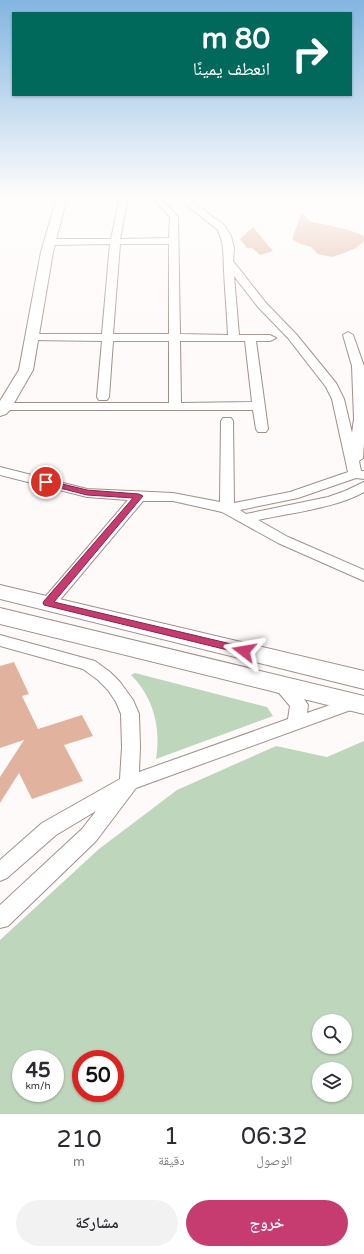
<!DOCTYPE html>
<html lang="ar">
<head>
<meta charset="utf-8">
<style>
	body { margin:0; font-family:"Varela Round","Noto Naskh Arabic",sans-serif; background:#f2f2f3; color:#2b2b33; direction:rtl; height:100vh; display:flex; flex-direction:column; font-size:15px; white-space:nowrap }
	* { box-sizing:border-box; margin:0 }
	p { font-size:13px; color:#7c7c81 }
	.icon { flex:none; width:22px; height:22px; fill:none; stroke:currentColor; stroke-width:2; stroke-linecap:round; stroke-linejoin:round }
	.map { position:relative; height:1114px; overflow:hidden; direction:ltr }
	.panel { display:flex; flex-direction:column; background:#fff; flex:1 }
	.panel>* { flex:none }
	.top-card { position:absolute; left:12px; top:12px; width:340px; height:84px; border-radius:0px; box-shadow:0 1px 3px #0004; direction:rtl; background:#00695c; color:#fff; overflow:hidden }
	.fabs { position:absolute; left:312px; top:1014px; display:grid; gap:8px }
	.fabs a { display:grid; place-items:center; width:40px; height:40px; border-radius:50%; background:#fff; box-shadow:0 1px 3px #0004; font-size:20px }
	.speed { position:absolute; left:12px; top:1050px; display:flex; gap:8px; font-size:20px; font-weight:700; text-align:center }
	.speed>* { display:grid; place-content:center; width:52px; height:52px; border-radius:50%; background:#fff; box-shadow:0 1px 3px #0004; line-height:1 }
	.speed small { font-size:10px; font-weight:400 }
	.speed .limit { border:6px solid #d22; background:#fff; color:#111 }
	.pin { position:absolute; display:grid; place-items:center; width:34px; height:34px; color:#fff; margin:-17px; border:2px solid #fff; border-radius:50%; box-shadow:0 1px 4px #0007 }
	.me { position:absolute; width:44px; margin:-22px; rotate:284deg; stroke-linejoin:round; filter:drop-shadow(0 0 3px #0008) }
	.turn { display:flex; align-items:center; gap:14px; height:84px; padding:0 16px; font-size:18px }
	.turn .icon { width:52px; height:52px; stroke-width:2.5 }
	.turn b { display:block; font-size:28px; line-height:34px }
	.eta { display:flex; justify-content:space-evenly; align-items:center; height:68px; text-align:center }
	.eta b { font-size:24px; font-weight:600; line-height:28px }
	.primary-button { display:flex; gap:8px; margin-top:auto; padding:8px 16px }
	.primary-button a { flex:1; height:46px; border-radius:24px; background:#c73c70; color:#fff; font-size:16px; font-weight:600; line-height:46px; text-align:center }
	.primary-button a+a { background:#f2f2f3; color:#2b2b33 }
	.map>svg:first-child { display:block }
	.green { fill:#bdd6bc; fill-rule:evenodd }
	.building { fill:#e1b39e }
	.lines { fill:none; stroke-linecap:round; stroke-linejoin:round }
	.minor-casing { stroke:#9f908a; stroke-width:2 }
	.tertiary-casing { stroke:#9f908a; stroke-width:2 }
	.secondary-casing { stroke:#9f908a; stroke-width:2 }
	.minor { fill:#fff; fill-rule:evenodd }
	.tertiary { fill:#fff; fill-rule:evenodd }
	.secondary { fill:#fff; fill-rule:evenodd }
	.route { fill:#c73c70; stroke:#812749 }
</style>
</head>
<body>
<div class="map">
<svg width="364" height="1114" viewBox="0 0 364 1114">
	<rect width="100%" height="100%" fill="#fefaf9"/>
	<path class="green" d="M0 197H46V200L0 201Z
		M135 673 267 707 273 716 156 759C161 728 154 698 131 675Z
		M364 741V1114H0V940L99 849 177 790 276 746 327 757ZM319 1021H345V1047H319ZM21 1059H55V1093H21ZM81 1059H115V1093H81ZM319 1069H345V1095H319Z"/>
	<path class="building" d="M302 212 309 221 349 230 364 236V241L356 248 344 253 332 257 318 254 311 247 298 243 292 239Z
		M253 227 273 251 260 255 252 248H247L240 239Z
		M14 662 29 694 22 696 38 729 82 715 93 736 64 745 83 781 32 799 19 773 0 803V777L24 740 0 748V666Z"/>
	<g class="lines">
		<g class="minor-casing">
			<path id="minor" d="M120 197H128L120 239 169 238 170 217 152 197H160L178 217 180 334 228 335C227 313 225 292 224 271 223 256 225 243 217 229L176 197H186L224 225 231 236 234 248 233 261 266 303 296 334 336 383 344 399 352 433 354 419 352 366 343 335 348 332 353 335 364 366V443L363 458 359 461 361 471H364V479L356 478 298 498 240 510 246 514 328 497 345 491 364 482V492C336 508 290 513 258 520L288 537 364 570V581L278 543 222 512 173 501H143L54 607 48 608 42 607 40 603 128 500 87 497 0 475V467L87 489 173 493 220 502 221 421 223 418H231L233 421 234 503 290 492 348 472 332 399 326 387 288 338 258 307 234 276 239 335H270L276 338 270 341H256L268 429 266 432H258L256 429 253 410H0V404L4 403H169V341H113L109 397 107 400H99L97 397 102 341 32 340 26 337 32 334H102L110 244 50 245 45 242 50 239H111ZM120 244H169V334H113ZM180 341H245L252 402 181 403Z
				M0 635 95 661 110 672 120 682 133 700 139 714 140 747 139 772 288 719 290 706 279 693 268 689 265 685 268 681C285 676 300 691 308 705L307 713 353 697 359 699 362 703 359 707 136 788 96 841 8 926 0 928V905L82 829 96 811 56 835 7 878 0 881V860L42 823 120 779 122 747 121 714 116 702 108 690 98 680 83 669 0 646Z"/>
		</g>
		<g class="tertiary-casing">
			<path id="tertiary" d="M57 197H67L53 252 33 370 10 410 6 414 0 416V401L19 370 41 252Z"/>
		</g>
		<g class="secondary-casing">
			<path id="secondary" d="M0 585 364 671V689L0 599Z
				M0 608 364 696V714L0 624Z"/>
		</g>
		<use href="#minor" class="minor"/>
		<use href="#tertiary" class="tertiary"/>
		<use href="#secondary" class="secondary"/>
	</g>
	<linearGradient id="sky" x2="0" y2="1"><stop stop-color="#83b5e0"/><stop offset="0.56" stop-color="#fffdfc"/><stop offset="1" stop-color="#fffdfc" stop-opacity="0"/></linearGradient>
	<rect width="364" height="353" fill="url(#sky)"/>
	<path class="route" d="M44 480H46L87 490 139 494 143 496 54 602 244 647 249 651 247 653 244 654 44 605 43 603 44 601 133 498 87 495 44 484 42 482Z"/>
</svg>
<div class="fabs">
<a><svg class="icon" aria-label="search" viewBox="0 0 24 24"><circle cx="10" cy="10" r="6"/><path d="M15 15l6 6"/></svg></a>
<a><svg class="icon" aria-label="layers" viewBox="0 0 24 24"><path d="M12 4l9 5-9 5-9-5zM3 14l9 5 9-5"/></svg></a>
</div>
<div class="speed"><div>45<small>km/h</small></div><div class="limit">50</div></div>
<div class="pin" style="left:46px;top:482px;background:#d93025"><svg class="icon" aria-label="arrive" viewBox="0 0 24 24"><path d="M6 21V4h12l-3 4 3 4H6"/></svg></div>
<svg class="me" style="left:244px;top:651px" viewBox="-20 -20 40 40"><path d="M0-17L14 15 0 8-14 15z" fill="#c73c70" stroke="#fff" stroke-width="4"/></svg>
<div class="top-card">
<div class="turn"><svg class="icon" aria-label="right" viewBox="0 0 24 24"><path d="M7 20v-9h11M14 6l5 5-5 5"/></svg><div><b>80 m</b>انعطف يمينًا</div></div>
</div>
</div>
<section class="panel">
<div class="eta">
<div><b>06:32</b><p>الوصول</p></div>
<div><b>1</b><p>دقيقة</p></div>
<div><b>210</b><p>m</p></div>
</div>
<div class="primary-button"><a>خروج</a><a>مشاركة</a></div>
</section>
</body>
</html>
